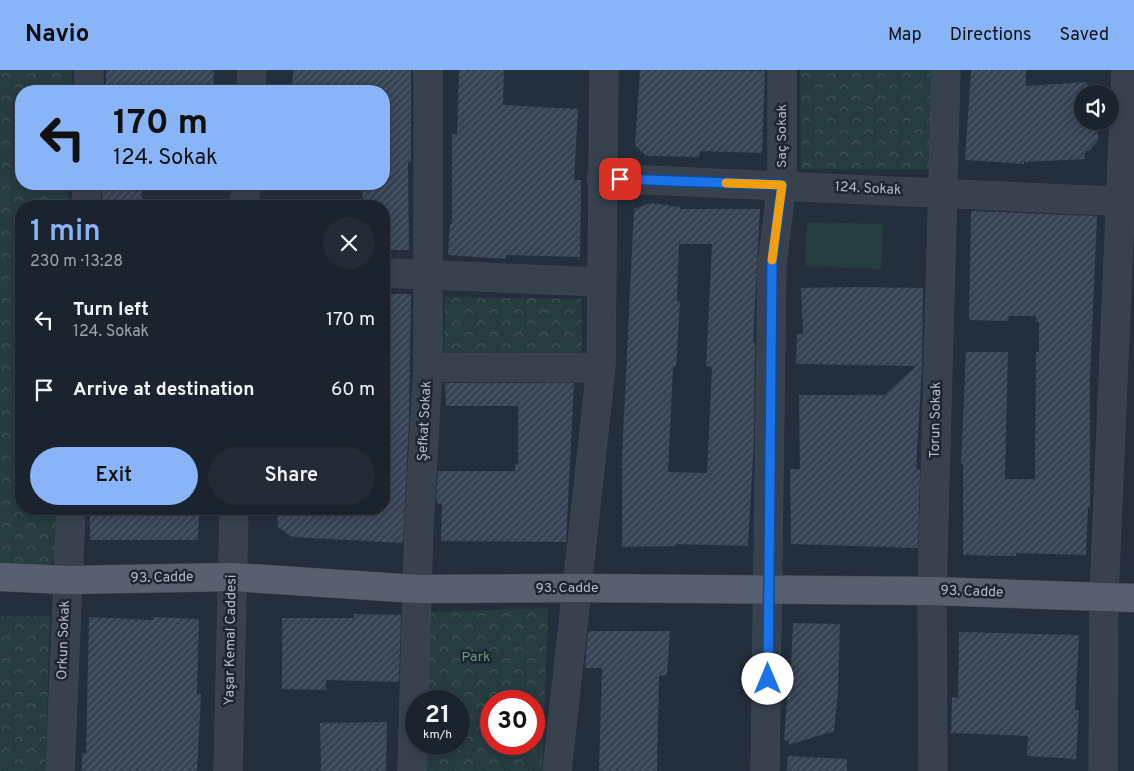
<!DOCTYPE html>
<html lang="en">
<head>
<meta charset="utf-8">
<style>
	body { margin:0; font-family:Overpass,sans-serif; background:#242b36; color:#f1f3f6; height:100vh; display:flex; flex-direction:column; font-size:19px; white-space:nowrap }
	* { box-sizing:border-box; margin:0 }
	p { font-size:16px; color:#a0a4aa }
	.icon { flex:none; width:28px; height:28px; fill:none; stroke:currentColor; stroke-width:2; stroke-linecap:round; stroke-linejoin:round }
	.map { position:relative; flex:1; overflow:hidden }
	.panel { position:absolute; left:15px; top:130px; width:375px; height:315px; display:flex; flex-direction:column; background:#1b232e; border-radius:20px; box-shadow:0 2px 8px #0003,0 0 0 1px #39404a }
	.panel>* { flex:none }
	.banner { position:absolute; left:15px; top:15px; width:375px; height:105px; border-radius:20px; box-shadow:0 2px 8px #0003,0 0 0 1px #39404a; background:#8ab4f8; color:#111; overflow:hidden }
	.fabs { position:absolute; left:1074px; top:15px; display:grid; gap:10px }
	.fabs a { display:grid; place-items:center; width:45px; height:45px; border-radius:50%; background:#1b232e; box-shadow:0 2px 8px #0003,0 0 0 1px #39404a; font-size:25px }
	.speed { position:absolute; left:405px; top:620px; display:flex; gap:10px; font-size:25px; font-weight:700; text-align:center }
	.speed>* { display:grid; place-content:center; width:65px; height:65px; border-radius:50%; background:#1b232e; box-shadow:0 2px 8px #0003,0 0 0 1px #39404a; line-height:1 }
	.speed small { font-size:12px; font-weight:400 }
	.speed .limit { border:8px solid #d22; background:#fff; color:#111 }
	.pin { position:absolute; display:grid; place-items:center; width:42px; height:42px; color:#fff; margin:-21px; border-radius:10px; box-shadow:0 2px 8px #0006 }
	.me { position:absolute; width:55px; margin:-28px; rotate:0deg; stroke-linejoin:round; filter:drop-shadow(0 0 4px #0008) }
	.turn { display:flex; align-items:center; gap:18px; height:105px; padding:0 15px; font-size:22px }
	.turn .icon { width:65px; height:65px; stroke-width:2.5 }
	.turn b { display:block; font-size:35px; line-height:42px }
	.round { display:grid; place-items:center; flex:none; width:52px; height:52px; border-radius:26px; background:#242b36 }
	.overview { display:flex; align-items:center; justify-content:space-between; height:85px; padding:0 15px }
	h1 { font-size:30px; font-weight:600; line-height:38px; color:#8ab4f8 }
	.cta { display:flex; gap:10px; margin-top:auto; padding:10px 15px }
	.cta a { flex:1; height:58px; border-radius:30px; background:#8ab4f8; color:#111; font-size:20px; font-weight:600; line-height:58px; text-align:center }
	.cta a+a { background:#242b36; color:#f1f3f6 }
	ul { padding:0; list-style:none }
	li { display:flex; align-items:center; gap:15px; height:70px; padding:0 15px }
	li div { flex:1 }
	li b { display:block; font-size:19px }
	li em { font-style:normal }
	header { display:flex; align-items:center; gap:30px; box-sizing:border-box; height:70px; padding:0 25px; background:#8ab4f8; color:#111 }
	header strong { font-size:24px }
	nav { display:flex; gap:28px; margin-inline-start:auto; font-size:18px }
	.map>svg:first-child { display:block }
	.green { fill:#263c3f }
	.forest { fill:url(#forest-crowns); fill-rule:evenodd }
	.building { fill:url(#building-hatch); fill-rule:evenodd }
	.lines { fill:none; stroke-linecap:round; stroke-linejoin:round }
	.minor-casing { stroke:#414a57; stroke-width:29 }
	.major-casing { stroke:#414a57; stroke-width:29 }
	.minor { stroke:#38414e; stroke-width:28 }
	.major { stroke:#56606e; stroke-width:28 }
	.route-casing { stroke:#114b97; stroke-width:12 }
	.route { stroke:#1a73e8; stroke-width:9 }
	.slow { stroke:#f59e0b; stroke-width:9 }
	.labels { text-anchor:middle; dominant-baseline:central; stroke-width:5; stroke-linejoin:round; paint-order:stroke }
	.street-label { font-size:14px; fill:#b4bcc9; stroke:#1d2633 }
	.park-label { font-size:14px; fill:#6b9a76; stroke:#1d2633 }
</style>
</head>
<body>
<header>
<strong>Navio</strong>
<nav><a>Map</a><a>Directions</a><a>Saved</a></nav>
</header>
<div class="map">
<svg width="1134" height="701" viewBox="0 0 1134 701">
	<defs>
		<pattern id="forest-crowns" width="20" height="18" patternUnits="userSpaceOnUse" patternTransform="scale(1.25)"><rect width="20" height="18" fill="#263c3f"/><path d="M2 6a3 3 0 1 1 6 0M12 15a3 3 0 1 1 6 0" fill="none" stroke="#435659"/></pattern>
		<pattern id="building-hatch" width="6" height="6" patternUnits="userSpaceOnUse" patternTransform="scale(1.25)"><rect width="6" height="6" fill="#364354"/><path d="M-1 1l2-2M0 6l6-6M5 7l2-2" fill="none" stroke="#515c6b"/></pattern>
	</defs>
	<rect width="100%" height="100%" fill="#242f3e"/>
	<path class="green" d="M807 152 883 154 881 199 805 196Z"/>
	<path class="forest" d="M0 0H72L71 21H21V114H68L67 136H21V439H60L59 487 46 496 0 495Z
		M800 0H931V100L801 99Z
		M445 227 582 229V284L444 282Z
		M548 538 542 701H425L426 674H459V631H428L431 542ZM491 631H534V674H491Z
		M0 546H50L45 701H0Z"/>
	<path class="building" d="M106 0H214L213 21H106Z
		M293 0H411V92H408L409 180H384V136H363L362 115H384V21H292Z
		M459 0H504L503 35 578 39 574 110H581L580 187 506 185V189L448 185 450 154H452V64H457Z
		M640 0 765 1 762 83 700 81 699 87 646 86 635 75Z
		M971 0H1026V16L1087 12 1089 24H1082V51H1095L1099 69 1090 80 1085 82 1084 89 1024 92V94L965 90Z
		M102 114H142V136H102Z
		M650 133 680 137V139H760L753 272 755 273 754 370 748 476 676 474V476L622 477V386L634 139ZM679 174H712L706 296 712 297 707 403 668 402 673 297H676L680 231H677Z
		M971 141 1097 146 1090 306V437H1088L1086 485 1016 483V486L963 485V394H961L966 282H1008L1005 409H1035L1036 282H1039V252H1036V246H1009L1008 251 969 250Z
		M854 217 923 218 922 296 916 399 920 400 918 478 791 474 790 399H800L799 325H885L916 296 796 294 797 264H803L801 218Z
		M384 224H411L409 352 403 473 292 467 278 457 277 439 384 440Z
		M445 313H574L566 472 441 471 442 434H438L436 428 438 401H515V394H518V336H446Z
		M90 439H199L198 470H90Z
		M354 544 401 545 399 612 326 610V620L282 619V548H354Z
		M89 547 153 550V547L199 549 197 624H201L197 701H82V683H86Z
		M793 553 840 554 838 622 834 661 789 675V671L784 670 788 618H790Z
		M588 561H670L667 605 659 606 657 701H599L602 598H585Z
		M959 562 1079 565 1075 640H1079L1076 689 1027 686 1028 666 951 663 952 627 958 628Z
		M387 652 386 701H321L320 653Z
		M788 686 847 689V701H787Z"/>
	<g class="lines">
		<g class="minor-casing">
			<path id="minor" d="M89 21V0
				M251 21 252 0
				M601 108 1134 132
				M86 136 87 114
				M244 136 246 114
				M384 203 601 212
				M428 297 601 298
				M60 701 71 439
				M228 701 234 439
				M412 701 419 455 428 297V0
				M557 701 601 298 604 0
				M765 701 772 193 782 115V0
				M933 701 932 521 946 0
				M1103 701 1104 527 1126 0"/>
		</g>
		<g class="major-casing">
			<path id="major" d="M0 507 67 510 233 507 417 519 576 518 932 521 1134 528"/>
		</g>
		<use href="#minor" class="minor"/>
		<use href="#major" class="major"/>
	</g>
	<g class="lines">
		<g class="route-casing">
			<path id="route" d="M620 109 782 115 772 193 768 609"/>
		</g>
		<use href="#route" class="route"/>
		<path class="slow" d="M726 113 782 115 772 190"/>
	</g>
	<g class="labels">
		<g class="street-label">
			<text transform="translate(782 66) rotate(-90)">Saç Sokak</text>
			<text transform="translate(868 119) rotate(3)">124. Sokak</text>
			<text transform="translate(936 350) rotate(-89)">Torun Sokak</text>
			<text transform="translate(425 351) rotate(-87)">Şefkat Sokak</text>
			<text transform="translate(162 508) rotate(-1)">93. Cadde</text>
			<text x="567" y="518">93. Cadde</text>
			<text transform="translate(972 522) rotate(2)">93. Cadde</text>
			<text transform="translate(64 570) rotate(-88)">Orkun Sokak</text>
			<text transform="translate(231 570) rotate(-89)">Yaşar Kemal Caddesi</text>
		</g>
		<g class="park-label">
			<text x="476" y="587">Park</text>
		</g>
	</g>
</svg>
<div class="fabs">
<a><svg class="icon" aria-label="sound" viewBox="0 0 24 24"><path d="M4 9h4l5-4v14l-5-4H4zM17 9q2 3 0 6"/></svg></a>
</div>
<div class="speed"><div>21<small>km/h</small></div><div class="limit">30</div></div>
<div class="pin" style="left:620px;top:109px;background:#d93025"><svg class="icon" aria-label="arrive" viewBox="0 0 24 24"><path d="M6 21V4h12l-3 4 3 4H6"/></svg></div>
<svg class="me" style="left:768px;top:609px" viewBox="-20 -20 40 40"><circle r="19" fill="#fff"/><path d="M0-13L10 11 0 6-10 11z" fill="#1a73e8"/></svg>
<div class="banner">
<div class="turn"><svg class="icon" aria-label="left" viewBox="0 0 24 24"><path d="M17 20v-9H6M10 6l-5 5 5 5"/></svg><div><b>170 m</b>124. Sokak</div></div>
</div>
<section class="panel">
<div class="overview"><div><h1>1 min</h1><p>230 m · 13:28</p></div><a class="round"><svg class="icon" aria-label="close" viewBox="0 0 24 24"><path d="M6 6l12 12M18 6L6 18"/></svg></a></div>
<ul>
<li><svg class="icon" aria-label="left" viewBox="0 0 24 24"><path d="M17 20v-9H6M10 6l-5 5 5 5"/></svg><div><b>Turn left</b><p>124. Sokak</p></div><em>170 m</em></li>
<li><svg class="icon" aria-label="arrive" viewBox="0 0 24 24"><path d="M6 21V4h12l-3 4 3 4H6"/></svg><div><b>Arrive at destination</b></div><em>60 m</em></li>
</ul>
<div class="cta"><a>Exit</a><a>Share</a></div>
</section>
</div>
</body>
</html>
